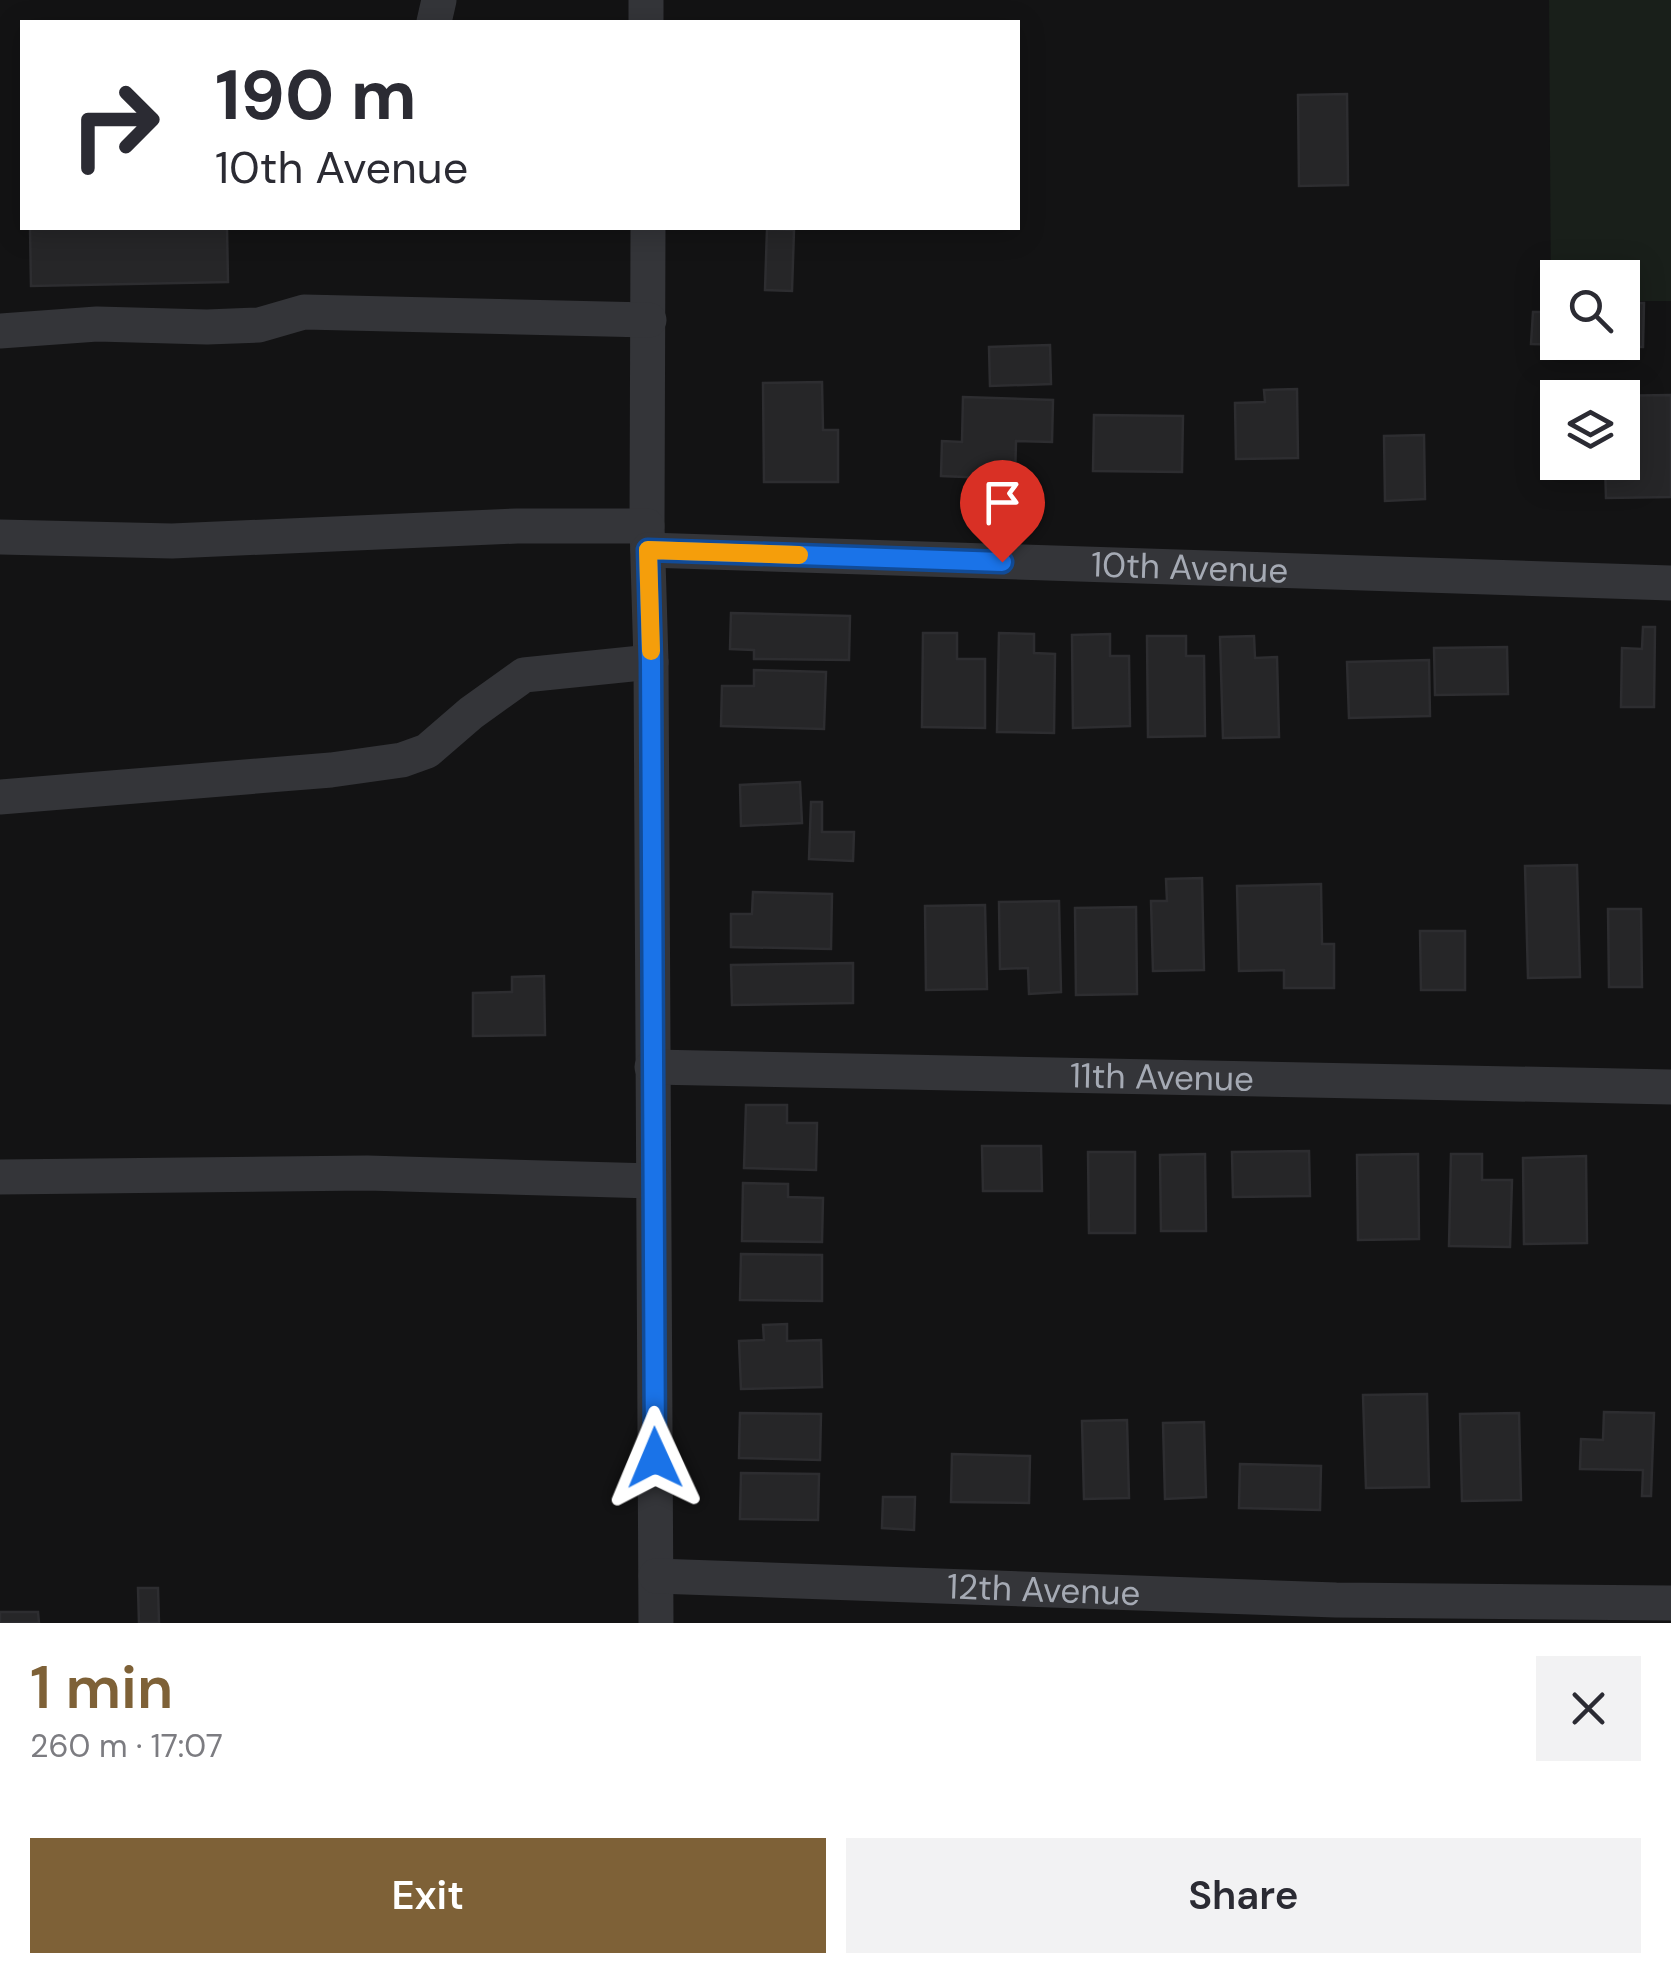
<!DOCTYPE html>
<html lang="en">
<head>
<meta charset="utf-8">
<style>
	body { margin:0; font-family:"DM Sans",sans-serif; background:#f2f2f3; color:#2b2b33; height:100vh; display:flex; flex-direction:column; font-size:38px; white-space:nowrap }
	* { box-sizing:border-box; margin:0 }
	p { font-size:32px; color:#7c7c81 }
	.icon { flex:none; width:55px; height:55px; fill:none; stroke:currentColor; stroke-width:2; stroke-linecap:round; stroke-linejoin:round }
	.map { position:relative; height:1623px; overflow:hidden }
	.side { display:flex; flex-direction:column; background:#fff; flex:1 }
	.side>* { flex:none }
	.hud { position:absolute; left:20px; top:20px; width:1000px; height:210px; border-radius:0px; box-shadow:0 5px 25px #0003; background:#fff; color:#2b2b33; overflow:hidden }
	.tools { position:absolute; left:1540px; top:260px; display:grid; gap:20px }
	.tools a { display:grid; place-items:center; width:100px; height:100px; border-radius:0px; background:#fff; box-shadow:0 5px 25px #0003; font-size:50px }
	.pin { position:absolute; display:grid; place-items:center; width:85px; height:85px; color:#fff; margin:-102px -42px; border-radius:50% 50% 50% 0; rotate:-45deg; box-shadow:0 0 10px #0007 }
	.pin .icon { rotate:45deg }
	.me { position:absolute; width:110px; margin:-55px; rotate:359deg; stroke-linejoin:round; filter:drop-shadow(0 0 8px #0008) }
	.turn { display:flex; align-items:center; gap:35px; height:210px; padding:0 30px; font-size:45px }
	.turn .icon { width:130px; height:130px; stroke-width:2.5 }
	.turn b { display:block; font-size:70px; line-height:85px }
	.round { display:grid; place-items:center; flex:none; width:105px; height:105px; border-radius:0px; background:#f2f2f3 }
	.headline { display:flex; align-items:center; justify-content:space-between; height:170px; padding:0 30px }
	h1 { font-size:60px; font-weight:600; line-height:75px; color:#7e6137 }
	.action { display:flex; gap:20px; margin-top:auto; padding:20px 30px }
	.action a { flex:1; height:115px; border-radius:0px; background:#7e6137; color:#fff; font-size:40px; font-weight:600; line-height:115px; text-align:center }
	.action a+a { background:#f2f2f3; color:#2b2b33 }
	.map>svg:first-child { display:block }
	.green { fill:#191f1a }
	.building { fill:#262628; stroke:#2d2d30; stroke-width:2.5 }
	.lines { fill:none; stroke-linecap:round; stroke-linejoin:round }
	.minor { stroke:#343539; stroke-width:35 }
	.route-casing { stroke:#114b97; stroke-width:25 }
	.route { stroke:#1a73e8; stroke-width:18 }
	.slow { stroke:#f59e0b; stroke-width:18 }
	.labels { text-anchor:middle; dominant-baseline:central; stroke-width:10; stroke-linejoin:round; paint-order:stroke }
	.street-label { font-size:35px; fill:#a5aab4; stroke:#0e0e0f }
</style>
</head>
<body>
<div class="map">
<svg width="1671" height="1623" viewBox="0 0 1671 1623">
	<rect width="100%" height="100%" fill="#131314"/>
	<path class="green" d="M1549 0H1671V301H1623L1622 278H1558L1557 300H1551Z"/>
	<path class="building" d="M1347 94 1348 185 1299 186 1298 95Z
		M30 228H227L228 282 31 286Z
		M767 229 794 230 792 291 765 290Z
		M1622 303H1644L1643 347 1531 344 1533 312H1558V342H1622Z
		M1050 345 1051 384 990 386 989 347Z
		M822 382 823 430H838V482H764L763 383Z
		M1297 389 1298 458 1236 459 1235 403 1265 402 1264 390Z
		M1671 395V497L1606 498 1605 462H1622V398L1605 396Z
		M963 397 1053 400 1052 442 1016 441 1015 479 941 476 942 441 962 442Z
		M1094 415 1183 416 1182 472 1093 471Z
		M1424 435 1425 499 1385 501 1384 436Z
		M731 613 850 616 849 660 754 659V650L730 649Z
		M1643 627H1655L1654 707H1621L1622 648 1642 649Z
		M923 633H957V659H985V728L922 727Z
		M999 633 1034 634V653L1055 654 1054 733 997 732Z
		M1110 634V656H1129L1130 726 1073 728 1072 635Z
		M1147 636H1186V656H1204L1205 736 1148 737Z
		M1254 636 1255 658 1277 657 1279 737 1223 738 1220 637Z
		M1507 647 1508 694 1435 695 1434 648Z
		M1429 660 1430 716 1349 718 1347 662Z
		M754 670 826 672 824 729 721 726 722 686H754Z
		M800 782 802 823 741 826 740 785Z
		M811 802H822V832H854L853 861 809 859Z
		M1577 865 1580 977 1528 978 1525 866Z
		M1202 878 1204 970 1153 971 1151 901H1167L1166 879Z
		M1321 884 1322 944H1334V988H1284V970L1239 971 1237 886Z
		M753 892 832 894 831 949 731 947V914H752Z
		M1059 901 1061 992 1029 994 1028 968 1000 969 999 902Z
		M985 905 987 989 926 990 925 906Z
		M1136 907 1137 994 1076 995 1075 908Z
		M1608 909H1641L1642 987H1609Z
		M1420 931H1465V990H1421Z
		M853 963V1003L732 1005 731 965Z
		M544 976 545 1035 473 1036V993L512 992V977Z
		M746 1105H787V1123H817L816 1170 744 1168Z
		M982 1146H1041L1042 1191H983Z
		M1309 1151 1310 1196 1233 1197 1232 1152Z
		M1088 1152H1135V1233H1089Z
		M1205 1154 1206 1231H1161L1160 1155Z
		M1418 1154 1419 1239 1358 1240 1357 1155Z
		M1451 1154H1482V1180H1512L1510 1247 1449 1246Z
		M1586 1156 1587 1243 1524 1244 1523 1158Z
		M743 1183 788 1184V1197L823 1198 822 1242 742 1241Z
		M741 1254 822 1255V1301L740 1300Z
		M787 1324V1341L821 1340 822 1387 741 1389 739 1341 764 1340 763 1325Z
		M1427 1394 1429 1487 1366 1488 1363 1395Z
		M1604 1412 1654 1413 1651 1496H1642L1643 1470 1580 1469 1581 1439 1603 1440Z
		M740 1413 821 1414 820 1460 739 1458Z
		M1519 1413 1521 1500 1462 1501 1460 1414Z
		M1127 1420 1129 1498 1084 1499 1082 1421Z
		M1204 1422 1206 1497 1165 1499 1163 1423Z
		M952 1454 1030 1456 1029 1503 951 1502Z
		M1240 1464 1321 1466 1320 1510 1239 1508Z
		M741 1473 819 1474 818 1520 740 1519Z
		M883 1497H915L914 1530 882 1528Z
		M138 1588H158L159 1623H139Z
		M0 1612H38L39 1623H0Z"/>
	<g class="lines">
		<g class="minor">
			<path d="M646 0V22"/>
			<path d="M434 22 439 0"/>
			<path d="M648 228 647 526 651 662 656 1623"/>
			<path d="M0 331 97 324 207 327 259 325 304 312 649 320"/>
			<path d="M0 537 172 541 517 526H647"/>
			<path id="s1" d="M648 550 1671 583"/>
			<path d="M0 797 331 770 402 760 427 751 471 713 524 675 651 662"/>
			<path id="s2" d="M652 1067 1671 1087"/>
			<path d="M0 1177 367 1173 653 1181"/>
			<path id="s3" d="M656 1576 1336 1600 1671 1603"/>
		</g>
	</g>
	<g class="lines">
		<g class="route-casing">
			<path id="route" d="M655 1458 651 662 648 550 1002 562"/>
		</g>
		<use href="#route" class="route"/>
		<path class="slow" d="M651 651 648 550 799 555"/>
	</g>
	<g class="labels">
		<g class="street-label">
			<text stroke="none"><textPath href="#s1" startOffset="542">10th Avenue</textPath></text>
			<text stroke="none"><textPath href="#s2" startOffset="510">11th Avenue</textPath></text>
			<text stroke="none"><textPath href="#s3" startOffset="388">12th Avenue</textPath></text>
		</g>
	</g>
</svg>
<div class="tools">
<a><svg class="icon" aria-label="search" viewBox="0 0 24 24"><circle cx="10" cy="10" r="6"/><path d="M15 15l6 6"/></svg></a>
<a><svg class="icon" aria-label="layers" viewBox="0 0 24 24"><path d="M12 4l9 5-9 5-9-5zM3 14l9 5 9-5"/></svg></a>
</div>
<div class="pin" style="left:1002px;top:562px;background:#d93025"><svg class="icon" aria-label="arrive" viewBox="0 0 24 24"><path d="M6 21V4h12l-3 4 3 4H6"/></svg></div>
<svg class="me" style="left:655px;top:1458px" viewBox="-20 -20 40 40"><path d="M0-17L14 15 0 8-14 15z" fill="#1a73e8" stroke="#fff" stroke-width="4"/></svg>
<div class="hud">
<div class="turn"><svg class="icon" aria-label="right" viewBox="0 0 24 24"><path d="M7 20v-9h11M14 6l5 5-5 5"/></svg><div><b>190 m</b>10th Avenue</div></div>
</div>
</div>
<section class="side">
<div class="headline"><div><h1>1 min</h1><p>260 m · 17:07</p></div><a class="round"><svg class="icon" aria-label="close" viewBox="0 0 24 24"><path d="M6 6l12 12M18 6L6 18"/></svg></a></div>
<div class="action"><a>Exit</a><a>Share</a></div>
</section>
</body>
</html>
